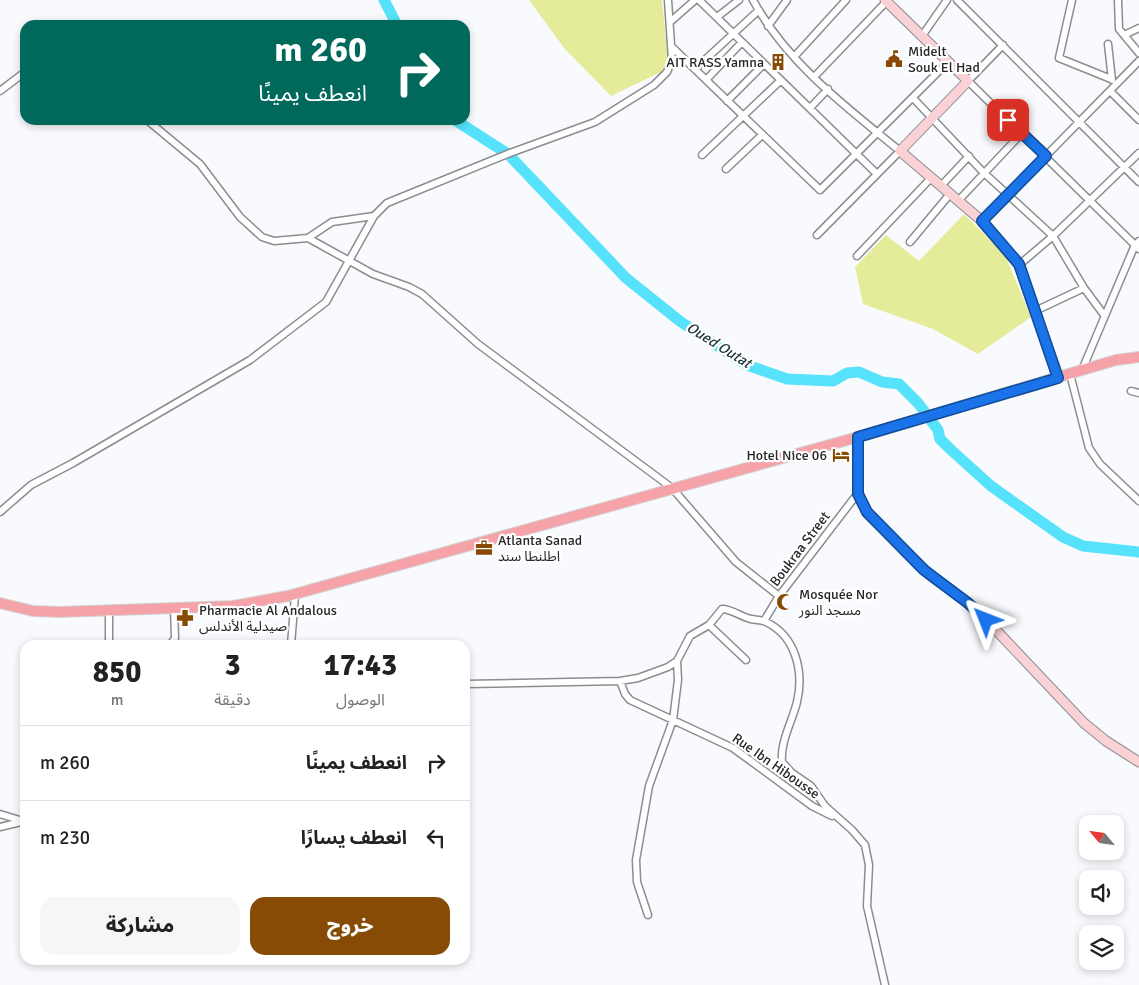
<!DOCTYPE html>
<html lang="ar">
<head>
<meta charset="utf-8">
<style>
	body { margin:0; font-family:Signika,"Noto Sans Arabic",sans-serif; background:#f6f6f6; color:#222; direction:rtl; height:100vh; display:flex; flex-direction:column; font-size:19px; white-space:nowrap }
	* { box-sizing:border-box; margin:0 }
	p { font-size:16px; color:#767676 }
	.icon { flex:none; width:28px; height:28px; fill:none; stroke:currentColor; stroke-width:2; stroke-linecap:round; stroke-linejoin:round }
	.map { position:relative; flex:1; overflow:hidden; direction:ltr }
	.side { position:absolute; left:20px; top:640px; width:450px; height:325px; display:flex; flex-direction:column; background:#fff; border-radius:15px; box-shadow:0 2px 8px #0003; direction:rtl }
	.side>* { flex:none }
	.top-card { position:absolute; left:20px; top:20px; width:450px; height:105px; border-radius:15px; box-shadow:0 2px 8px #0003; direction:rtl; background:#00695c; color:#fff; overflow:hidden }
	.needle { width:32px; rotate:299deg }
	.tools { position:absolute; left:1079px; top:815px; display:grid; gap:10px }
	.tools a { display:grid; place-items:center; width:45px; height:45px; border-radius:10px; background:#fff; box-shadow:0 2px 8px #0003; font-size:25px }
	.pin { position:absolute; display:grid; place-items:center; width:42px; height:42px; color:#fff; margin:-21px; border-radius:10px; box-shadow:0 2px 8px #0006 }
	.me { position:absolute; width:55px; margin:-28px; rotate:315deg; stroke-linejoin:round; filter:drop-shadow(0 0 4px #0008) }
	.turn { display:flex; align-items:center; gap:18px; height:105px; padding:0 20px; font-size:22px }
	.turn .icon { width:65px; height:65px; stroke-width:2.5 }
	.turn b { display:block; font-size:35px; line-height:42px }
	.eta { display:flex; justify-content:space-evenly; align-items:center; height:85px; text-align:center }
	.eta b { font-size:30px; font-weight:800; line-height:35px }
	.button { display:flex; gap:10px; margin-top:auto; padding:10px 20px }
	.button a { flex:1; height:58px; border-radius:15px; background:#874b06; color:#fff; font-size:20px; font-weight:800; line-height:58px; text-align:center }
	.button a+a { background:#f6f6f6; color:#222 }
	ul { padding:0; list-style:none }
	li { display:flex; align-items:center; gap:15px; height:75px; padding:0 20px; border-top:1px solid #e0e0e0 }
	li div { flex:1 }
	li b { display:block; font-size:19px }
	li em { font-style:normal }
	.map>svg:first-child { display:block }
	.green { fill:#e5ec99 }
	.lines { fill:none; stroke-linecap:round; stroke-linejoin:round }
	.river { stroke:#55e2fa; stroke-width:11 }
	.street-casing { stroke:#8b8d90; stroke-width:9 }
	.secondary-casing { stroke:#8b8d90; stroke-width:11 }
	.primary-casing { stroke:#d3d4d4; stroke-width:12 }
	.street { stroke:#fff; stroke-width:6 }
	.secondary { stroke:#fad1d4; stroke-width:9 }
	.primary { stroke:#f5a3a9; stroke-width:10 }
	.route-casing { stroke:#114b97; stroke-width:12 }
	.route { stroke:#1a73e8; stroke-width:9 }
	.labels { text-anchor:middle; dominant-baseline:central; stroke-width:4.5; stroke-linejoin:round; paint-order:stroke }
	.poi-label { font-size:14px; fill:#252627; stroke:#fff; text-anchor:start }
	.street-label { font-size:14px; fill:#252627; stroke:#fff }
	.water-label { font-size:15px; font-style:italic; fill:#1e363a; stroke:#fff }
</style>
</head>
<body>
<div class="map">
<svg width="1139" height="985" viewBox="0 0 1139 985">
	<rect width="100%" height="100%" fill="#f8fafd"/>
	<path class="green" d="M529 0H662L668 61 661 72 611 96 564 48Z
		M964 214 1005 255 1031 317 978 354 933 329 863 304 855 267 886 235 919 261Z"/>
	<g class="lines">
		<path class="river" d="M384 0 397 25
			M455 120 508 154 626 278 681 322 747 365 787 379 833 381 847 373 859 372 882 382 899 384 918 403 938 430 940 439 949 448 991 486 1063 537 1083 546 1139 552"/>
		<g class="street-casing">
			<path id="street" d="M699 0 877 174
				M753 0C786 62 846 107 900 151L817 235
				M957 0 1139 182
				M1072 0 1059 58 1111 79
				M1118 0 1119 29 1139 53
				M717 17 739 0
				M670 22 695 0
				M768 26 787 0
				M1124 35 1139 28
				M922 36 947 0
				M1108 44 1112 80
				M1003 45 968 81 1139 249
				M673 48 820 190 948 62
				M794 57 846 0
				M695 69 759 10
				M814 77 887 1
				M706 80 742 42
				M0 91 25 72
				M1110 91 1139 120
				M913 98 983 172 1053 236 1084 288 1104 315
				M727 101 764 64
				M810 108 828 89
				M147 120 200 164 240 217 262 237 274 241 308 238 373 274 409 287 422 294 478 344 672 488 736 562 779 596
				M702 155 781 80
				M726 169 762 135
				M941 186 969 156
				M958 201 1022 133
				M982 221 1139 61
				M308 238 332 222 374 216 387 203 510 153 595 122 654 85 667 72 672 60 668 0
				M910 242 950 194
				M857 256 931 178
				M1019 265 1053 236 1139 153
				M1035 311 1084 288
				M1082 370 1135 245 1139 241
				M1070 374 1089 448 1100 464 1139 501
				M1131 391 1139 393
				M0 512 31 485 73 463 250 360 326 302 374 216
				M764 621 779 596 858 493
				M709 625 746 660
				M109 645V610
				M170 645 175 638 174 608
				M291 645 295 595
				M620 681 625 694 630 700 733 748 812 806 832 816
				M465 684 620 681 638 678 668 667 677 661 690 636 709 625 722 609C732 609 741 617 751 619 756 620 762 620 766 622 796 636 804 672 797 702 792 722 780 742 782 762L792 773 811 786 825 806 852 830 865 845 869 865 867 906 885 985
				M0 814 23 821
				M0 827 25 821
				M648 915 637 882 636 860 649 786 673 720 678 680 677 661"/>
		</g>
		<g class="secondary-casing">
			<path id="secondary" d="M885 0 968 81 900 151 982 221 1019 265 1058 377
				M858 437V493L867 513 930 575 976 609 1084 723 1106 741 1139 762"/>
		</g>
		<g class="primary-casing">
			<path id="primary" d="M0 603 33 611 60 612 233 606 288 596 858 437 1082 370 1116 360 1139 357"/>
		</g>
		<use href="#street" class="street"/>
		<use href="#secondary" class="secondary"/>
		<use href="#primary" class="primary"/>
	</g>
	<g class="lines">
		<g class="route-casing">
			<path id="route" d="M986 620 968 603 924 570 867 512 858 494V437L1058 378 1019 264 982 221 1046 156 1008 120"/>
		</g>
		<use href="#route" class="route"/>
	</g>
	<defs>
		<g id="civic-bare" transform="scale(1.35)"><path d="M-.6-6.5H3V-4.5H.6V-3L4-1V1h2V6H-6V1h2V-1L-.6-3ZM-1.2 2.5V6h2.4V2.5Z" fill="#874b06" stroke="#fff" stroke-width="2.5" paint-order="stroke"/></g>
		<g id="building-bare" transform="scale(1.35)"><path d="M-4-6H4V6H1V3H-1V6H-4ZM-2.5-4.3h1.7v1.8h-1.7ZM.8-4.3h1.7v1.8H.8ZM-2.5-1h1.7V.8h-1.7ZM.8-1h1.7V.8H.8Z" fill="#874b06" stroke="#fff" stroke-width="2.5" paint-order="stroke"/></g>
		<g id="hotel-bare" transform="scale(1.35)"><path d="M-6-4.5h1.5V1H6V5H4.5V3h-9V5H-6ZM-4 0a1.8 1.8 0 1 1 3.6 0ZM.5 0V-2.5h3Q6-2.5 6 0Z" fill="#874b06" stroke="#fff" stroke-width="2.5" paint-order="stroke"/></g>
		<g id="office-bare" transform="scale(1.35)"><path d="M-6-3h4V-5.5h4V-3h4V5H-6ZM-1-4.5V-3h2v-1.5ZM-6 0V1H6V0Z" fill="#874b06" stroke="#fff" stroke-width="2.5" paint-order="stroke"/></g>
		<g id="mosque-bare" transform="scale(1.35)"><path d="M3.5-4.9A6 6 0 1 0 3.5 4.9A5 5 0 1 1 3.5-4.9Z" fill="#874b06" stroke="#fff" stroke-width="2.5" paint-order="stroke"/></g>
		<g id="pharmacy-bare" transform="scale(1.35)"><path d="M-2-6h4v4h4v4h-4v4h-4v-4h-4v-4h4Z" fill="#874b06" stroke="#fff" stroke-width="2.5" paint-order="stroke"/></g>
	</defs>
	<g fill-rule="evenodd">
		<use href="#civic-bare" x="894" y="59"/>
		<use href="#building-bare" x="778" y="62"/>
		<use href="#hotel-bare" x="841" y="455"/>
		<use href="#office-bare" x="484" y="548"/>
		<use href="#mosque-bare" x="785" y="602"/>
		<use href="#pharmacy-bare" x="185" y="618"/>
	</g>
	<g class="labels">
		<g class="poi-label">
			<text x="908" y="51">Midelt<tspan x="908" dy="16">Souk El Had</tspan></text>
			<text x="764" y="62" text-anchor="end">AIT RASS Yamna</text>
			<text x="827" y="455" text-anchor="end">Hotel Nice 06</text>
			<text x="498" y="540">Atlanta Sanad<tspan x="498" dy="16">اطلنطا سند</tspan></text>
			<text x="799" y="594">Mosquée Nor<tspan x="799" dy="16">مسجد النور</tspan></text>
			<text x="199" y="610">Pharmacie Al Andalous<tspan x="199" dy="16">صيدلية الأندلس</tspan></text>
		</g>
		<g class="street-label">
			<text transform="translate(800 549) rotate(-53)">Boukraa Street</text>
			<text transform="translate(776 766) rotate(35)">Rue Ibn Hibousse</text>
		</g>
		<g class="water-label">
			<text transform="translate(719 345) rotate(32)">Oued Outat</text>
		</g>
	</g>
</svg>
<div class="tools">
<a><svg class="needle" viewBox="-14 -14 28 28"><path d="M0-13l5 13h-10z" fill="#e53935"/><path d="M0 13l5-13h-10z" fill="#767676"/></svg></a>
<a><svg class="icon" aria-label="sound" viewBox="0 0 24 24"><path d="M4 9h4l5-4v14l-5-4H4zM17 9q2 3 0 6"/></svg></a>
<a><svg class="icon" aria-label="layers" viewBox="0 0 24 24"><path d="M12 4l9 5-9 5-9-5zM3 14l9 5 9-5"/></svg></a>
</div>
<div class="pin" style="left:1008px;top:120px;background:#d93025"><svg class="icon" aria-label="arrive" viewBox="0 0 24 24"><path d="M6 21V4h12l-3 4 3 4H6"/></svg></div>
<svg class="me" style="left:986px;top:620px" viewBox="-20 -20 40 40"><path d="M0-17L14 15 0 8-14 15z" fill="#1a73e8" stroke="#fff" stroke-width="4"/></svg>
<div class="top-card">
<div class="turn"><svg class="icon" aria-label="right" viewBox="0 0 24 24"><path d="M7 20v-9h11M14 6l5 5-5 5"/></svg><div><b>260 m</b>انعطف يمينًا</div></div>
</div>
<section class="side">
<div class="eta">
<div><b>17:43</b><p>الوصول</p></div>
<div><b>3</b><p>دقيقة</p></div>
<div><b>850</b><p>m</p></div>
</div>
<ul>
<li><svg class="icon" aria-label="right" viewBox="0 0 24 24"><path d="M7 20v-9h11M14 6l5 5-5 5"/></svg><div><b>انعطف يمينًا</b></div><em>260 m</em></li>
<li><svg class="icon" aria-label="left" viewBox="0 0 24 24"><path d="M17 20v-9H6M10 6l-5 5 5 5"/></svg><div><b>انعطف يسارًا</b></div><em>230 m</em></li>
</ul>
<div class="button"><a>خروج</a><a>مشاركة</a></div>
</section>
</div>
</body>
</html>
